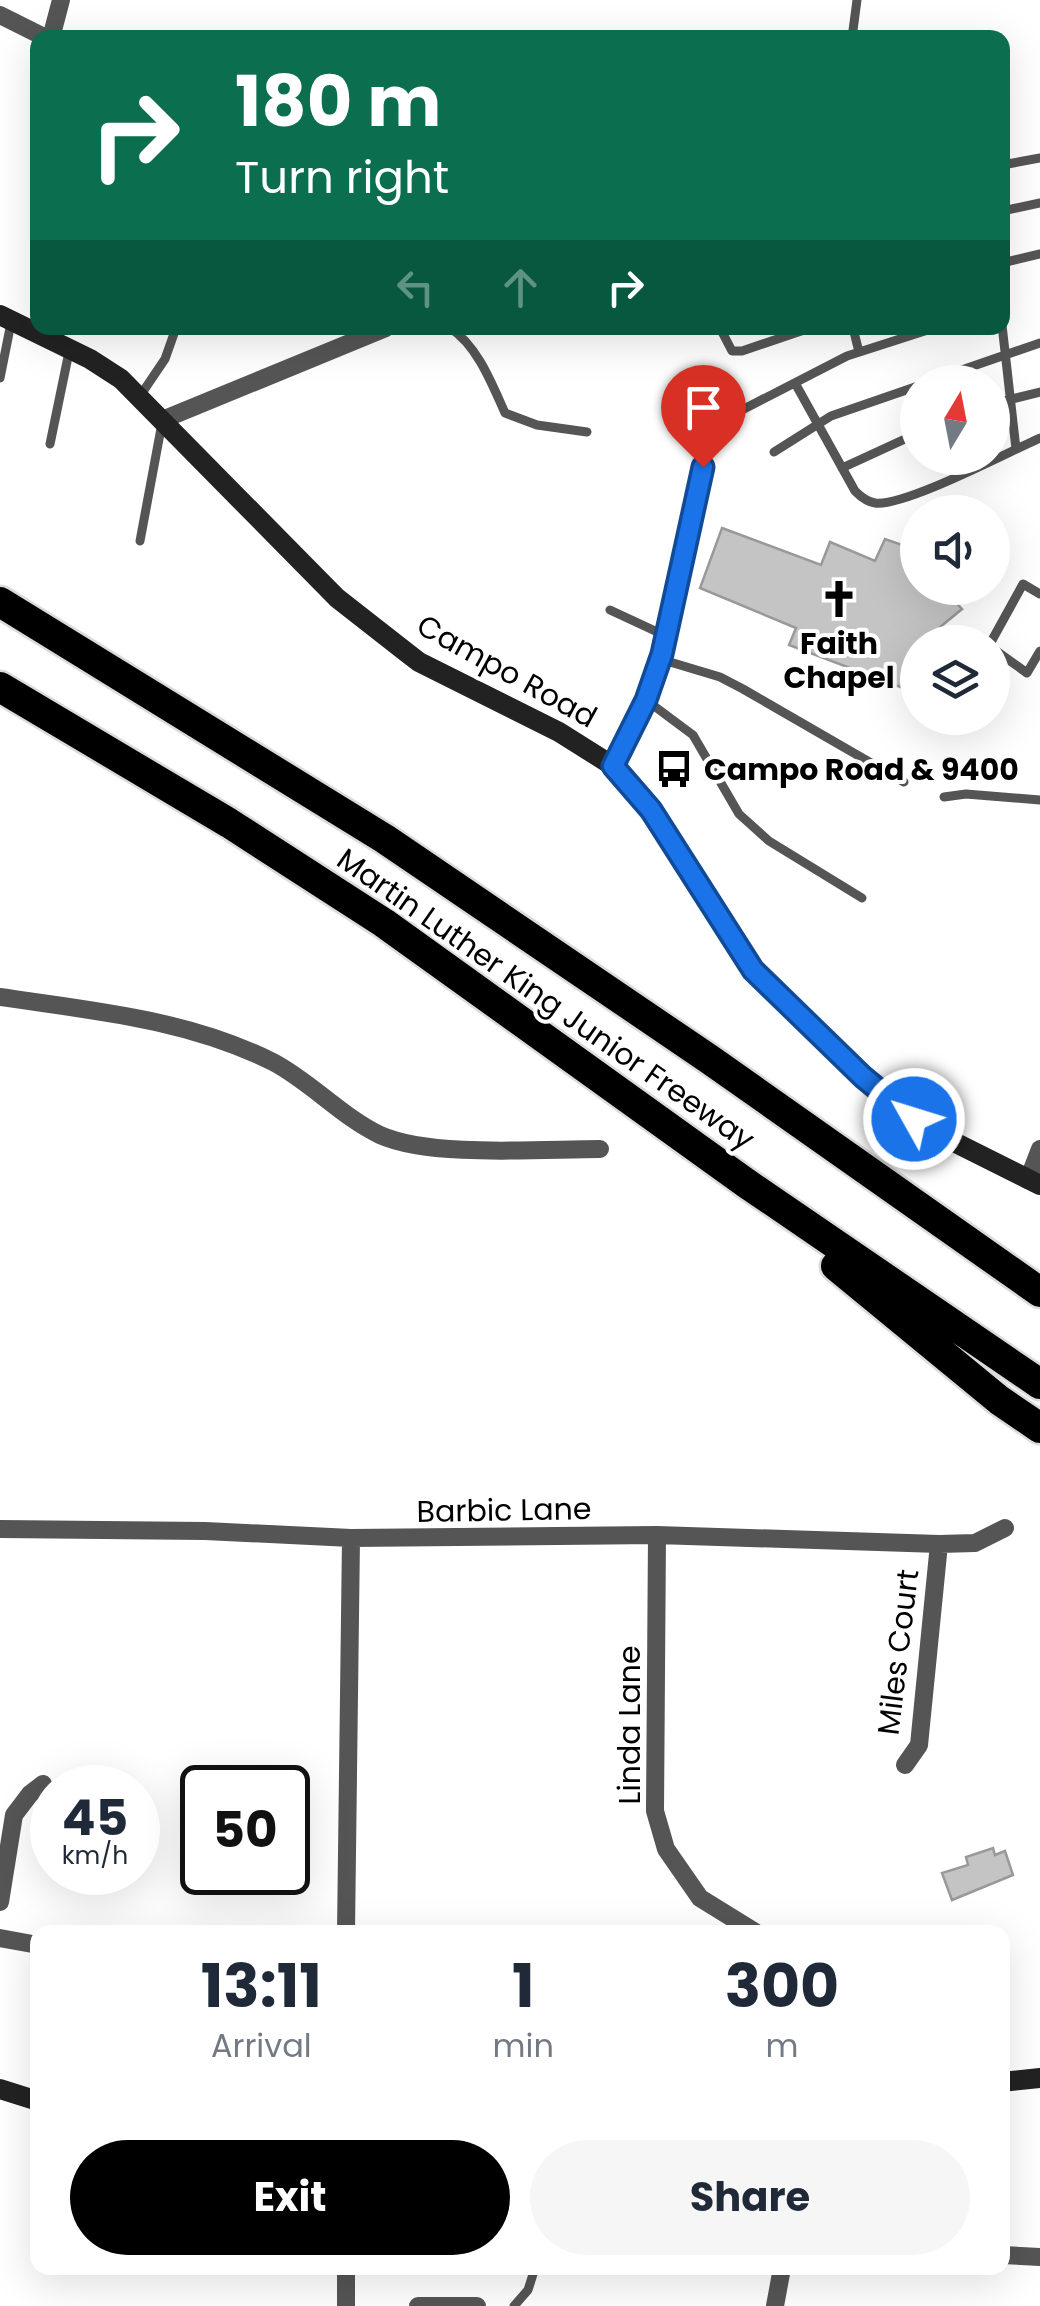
<!DOCTYPE html>
<html lang="en">
<head>
<meta charset="utf-8">
<style>
	body { margin:0; font-family:Poppins,sans-serif; background:#f6f6f7; color:#1f2937; height:100vh; display:flex; flex-direction:column; font-size:38px; white-space:nowrap }
	* { box-sizing:border-box; margin:0 }
	p { font-size:32px; color:#747a83 }
	.icon { flex:none; width:55px; height:55px; fill:none; stroke:currentColor; stroke-width:2; stroke-linecap:round; stroke-linejoin:round }
	.map { position:relative; flex:1; overflow:hidden }
	.panel { position:absolute; left:30px; top:1925px; width:980px; height:350px; display:flex; flex-direction:column; background:#fff; border-radius:20px; box-shadow:0 10px 40px #0002 }
	.panel>* { flex:none }
	.guide { position:absolute; left:30px; top:30px; width:980px; height:305px; border-radius:20px; box-shadow:0 10px 40px #0002; background:#0b6e4f; color:#fff; overflow:hidden }
	.needle { width:65px; rotate:10deg }
	.fabs { position:absolute; left:900px; top:365px; display:grid; gap:20px }
	.fabs a { display:grid; place-items:center; width:110px; height:110px; border-radius:50%; background:#fff; box-shadow:0 10px 40px #0002; font-size:50px }
	.speed { position:absolute; left:30px; top:1765px; display:flex; gap:20px; font-size:50px; font-weight:700; text-align:center }
	.speed>* { display:grid; place-content:center; width:130px; height:130px; border-radius:50%; background:#fff; box-shadow:0 10px 40px #0002; line-height:1 }
	.speed small { font-size:25px; font-weight:400 }
	.speed .limit { border:5px solid #111; border-radius:15px; background:#fff; color:#111 }
	.pin { position:absolute; display:grid; place-items:center; width:85px; height:85px; color:#fff; margin:-102px -42px; border-radius:50% 50% 50% 0; rotate:-45deg; box-shadow:0 0 10px #0007 }
	.pin .icon { rotate:45deg }
	.me { position:absolute; width:110px; margin:-55px; rotate:309deg; stroke-linejoin:round; filter:drop-shadow(0 0 8px #0008) }
	.turn { display:flex; align-items:center; gap:35px; height:210px; padding:0 40px; font-size:45px }
	.turn .icon { width:130px; height:130px; stroke-width:2.5 }
	.turn b { display:block; font-size:70px; line-height:85px }
	.lanes { display:flex; align-items:center; height:95px; padding:0 40px; background:#0003; justify-content:center; gap:50px; direction:ltr }
	.lanes .off { opacity:.35 }
	.eta { display:flex; justify-content:space-evenly; align-items:center; height:170px; text-align:center }
	.eta b { font-size:60px; font-weight:700; line-height:70px }
	.action { display:flex; gap:20px; margin-top:auto; padding:20px 40px }
	.action a { flex:1; height:115px; border-radius:60px; background:#000; color:#fff; font-size:40px; font-weight:700; line-height:115px; text-align:center }
	.action a+a { background:#f6f6f7; color:#1f2937 }
	.map>svg:first-child { display:block }
	.building { fill:#c4c4c4; stroke:#999; stroke-width:2.5 }
	.lines { fill:none; stroke-linecap:round; stroke-linejoin:round }
	.highway-casing { stroke:#dbdbdb; stroke-width:35 }
	.lane { stroke:#555; stroke-width:9 }
	.street { stroke:#555; stroke-width:18 }
	.secondary { stroke:#222; stroke-width:20 }
	.highway { stroke:#000; stroke-width:30 }
	.route-casing { stroke:#114b97; stroke-width:25 }
	.route { stroke:#1a73e8; stroke-width:18 }
	.labels { text-anchor:middle; dominant-baseline:central; stroke-width:8; stroke-linejoin:round; paint-order:stroke }
	.poi-label { font-size:30px; font-weight:bold; fill:#000; stroke:#fff }
	.street-label { font-size:30px; fill:#000; stroke:#fff }
</style>
</head>
<body>
<div class="map">
<svg width="1040" height="2306" viewBox="0 0 1040 2306">
	<rect width="100%" height="100%" fill="#fff"/>
	<path class="building" d="M722 528 821 565 830 542 875 561 885 539 908 547 918 558V588H943L962 609 922 642H918L900 687 789 645 796 628 700 588Z
		M993 1848 995 1855 1005 1851 1013 1875 952 1900 942 1873 968 1865 966 1857Z"/>
	<g class="lines">
		<g class="highway-casing">
			<path id="highway" d="M0 602 385 839 709 1059 1040 1292
				M0 687 229 823 384 923 746 1183 1040 1384
				M836 1266 999 1400 1040 1428"/>
		</g>
		<path class="lane" d="M852 38 857 0
			M1002 165 1040 158
			M1002 211 1040 203
			M1002 263 1040 254
			M1002 325 1016 449
			M450 328C477 345 492 384 505 413L537 425 587 432
			M720 328 732 351H742L810 328
			M853 328 859 352
			M0 378 11 323
			M927 382 1040 343
			M795 383 855 491C861 497 867 502 875 503 904 507 1008 452 1040 438
			M140 396 165 359 176 328
			M992 404 1040 392
			M50 444 69 352
			M774 452 831 416 918 386
			M842 468 918 433
			M140 541 162 423
			M610 610 666 636
			M991 642 1023 584 1040 594
			M992 648 1027 673 1040 651
			M660 659 720 677 743 689 904 782
			M646 700 693 735 739 814 769 841 862 898
			M613 766 650 691 662 654 703 467 716 438 740 411 847 356 934 328
			M944 797 966 794 1040 800
			M514 2306 528 2290 535 2268"/>
		<path class="street" d="M0 15 46 38
			M51 38 61 0
			M162 420 386 328
			M0 997C94 1011 187 1019 273 1062 311 1082 342 1117 380 1135 431 1158 542 1149 600 1149
			M1028 1180 1040 1149
			M0 1529 205 1531 351 1538 657 1535 939 1544 975 1543 1005 1528
			M657 1535 655 1811 666 1849 700 1898 755 1932
			M905 1765 919 1745 939 1544
			M0 1902 14 1815 30 1794 43 1784
			M346 1932 351 1538
			M0 1938 38 1945
			M1002 2255 1040 2257
			M346 2306V2268
			M418 2306H477
			M775 2306 782 2268"/>
		<path class="secondary" d="M0 315 90 359 121 379 337 598 406 652 419 662 559 732 613 766 651 809 753 970 863 1077 932 1131 1040 1185
			M1002 2082 1040 2078
			M0 2089 38 2101"/>
		<use href="#highway" class="highway"/>
	</g>
	<g class="lines">
		<g class="route-casing">
			<path id="route" d="M703 467 662 654 646 700 613 766 651 810 753 970 863 1077 914 1119"/>
		</g>
		<use href="#route" class="route"/>
	</g>
	<defs>
		<g id="church-bare" transform="scale(3)"><path d="M-1.2-6h2.4v3.5h3.3v2.4h-3.3V6h-2.4V-.1h-3.3v-2.4h3.3Z" fill="#000" stroke="#fff" stroke-width="2.5" paint-order="stroke"/></g>
		<g id="bus-bare" transform="scale(3)"><path d="M-5-6H5V4H4V6H2V4H-2V6H-4V4H-5ZM-3.5-4V0h7V-4ZM-3.5 1.2v1.5H-2V1.2ZM2 1.2v1.5H3.5V1.2Z" fill="#000" stroke="#fff" stroke-width="2.5" paint-order="stroke"/></g>
	</defs>
	<g fill-rule="evenodd">
		<use href="#church-bare" x="839" y="599"/>
		<use href="#bus-bare" x="674" y="769"/>
	</g>
	<g class="labels">
		<g class="poi-label">
			<text x="839" y="643">Faith<tspan x="839" dy="34">Chapel</tspan></text>
			<text x="704" y="769" text-anchor="start">Campo Road &amp; 9400</text>
		</g>
		<g class="street-label">
			<text transform="translate(507 671) rotate(29)">Campo Road</text>
			<text transform="translate(546 999) rotate(35)">Martin Luther King Junior Freeway</text>
			<text transform="translate(504 1510) rotate(-1)">Barbic Lane</text>
			<text transform="translate(898 1652) rotate(-83)">Miles Court</text>
			<text transform="translate(629 1725) rotate(-90)">Linda Lane</text>
		</g>
	</g>
</svg>
<div class="fabs">
<a><svg class="needle" viewBox="-14 -14 28 28"><path d="M0-13l5 13h-10z" fill="#e53935"/><path d="M0 13l5-13h-10z" fill="#747a83"/></svg></a>
<a><svg class="icon" aria-label="sound" viewBox="0 0 24 24"><path d="M4 9h4l5-4v14l-5-4H4zM17 9q2 3 0 6"/></svg></a>
<a><svg class="icon" aria-label="layers" viewBox="0 0 24 24"><path d="M12 4l9 5-9 5-9-5zM3 14l9 5 9-5"/></svg></a>
</div>
<div class="speed"><div>45<small>km/h</small></div><div class="limit">50</div></div>
<div class="pin" style="left:703px;top:467px;background:#d93025"><svg class="icon" aria-label="arrive" viewBox="0 0 24 24"><path d="M6 21V4h12l-3 4 3 4H6"/></svg></div>
<svg class="me" style="left:914px;top:1119px" viewBox="-20 -20 40 40"><circle r="17" fill="#1a73e8" stroke="#fff" stroke-width="3"/><path d="M0-11L8 9 0 5-8 9z" fill="#fff"/></svg>
<div class="guide">
<div class="turn"><svg class="icon" aria-label="right" viewBox="0 0 24 24"><path d="M7 20v-9h11M14 6l5 5-5 5"/></svg><div><b>180 m</b>Turn right</div></div>
<div class="lanes"><svg class="icon off" aria-label="left" viewBox="0 0 24 24"><path d="M17 20v-9H6M10 6l-5 5 5 5"/></svg><svg class="icon off" aria-label="ahead" viewBox="0 0 24 24"><path d="M12 20V5M6 11l6-6 6 6"/></svg><svg class="icon" aria-label="right" viewBox="0 0 24 24"><path d="M7 20v-9h11M14 6l5 5-5 5"/></svg></div>
</div>
<section class="panel">
<div class="eta">
<div><b>13:11</b><p>Arrival</p></div>
<div><b>1</b><p>min</p></div>
<div><b>300</b><p>m</p></div>
</div>
<div class="action"><a>Exit</a><a>Share</a></div>
</section>
</div>
</body>
</html>
